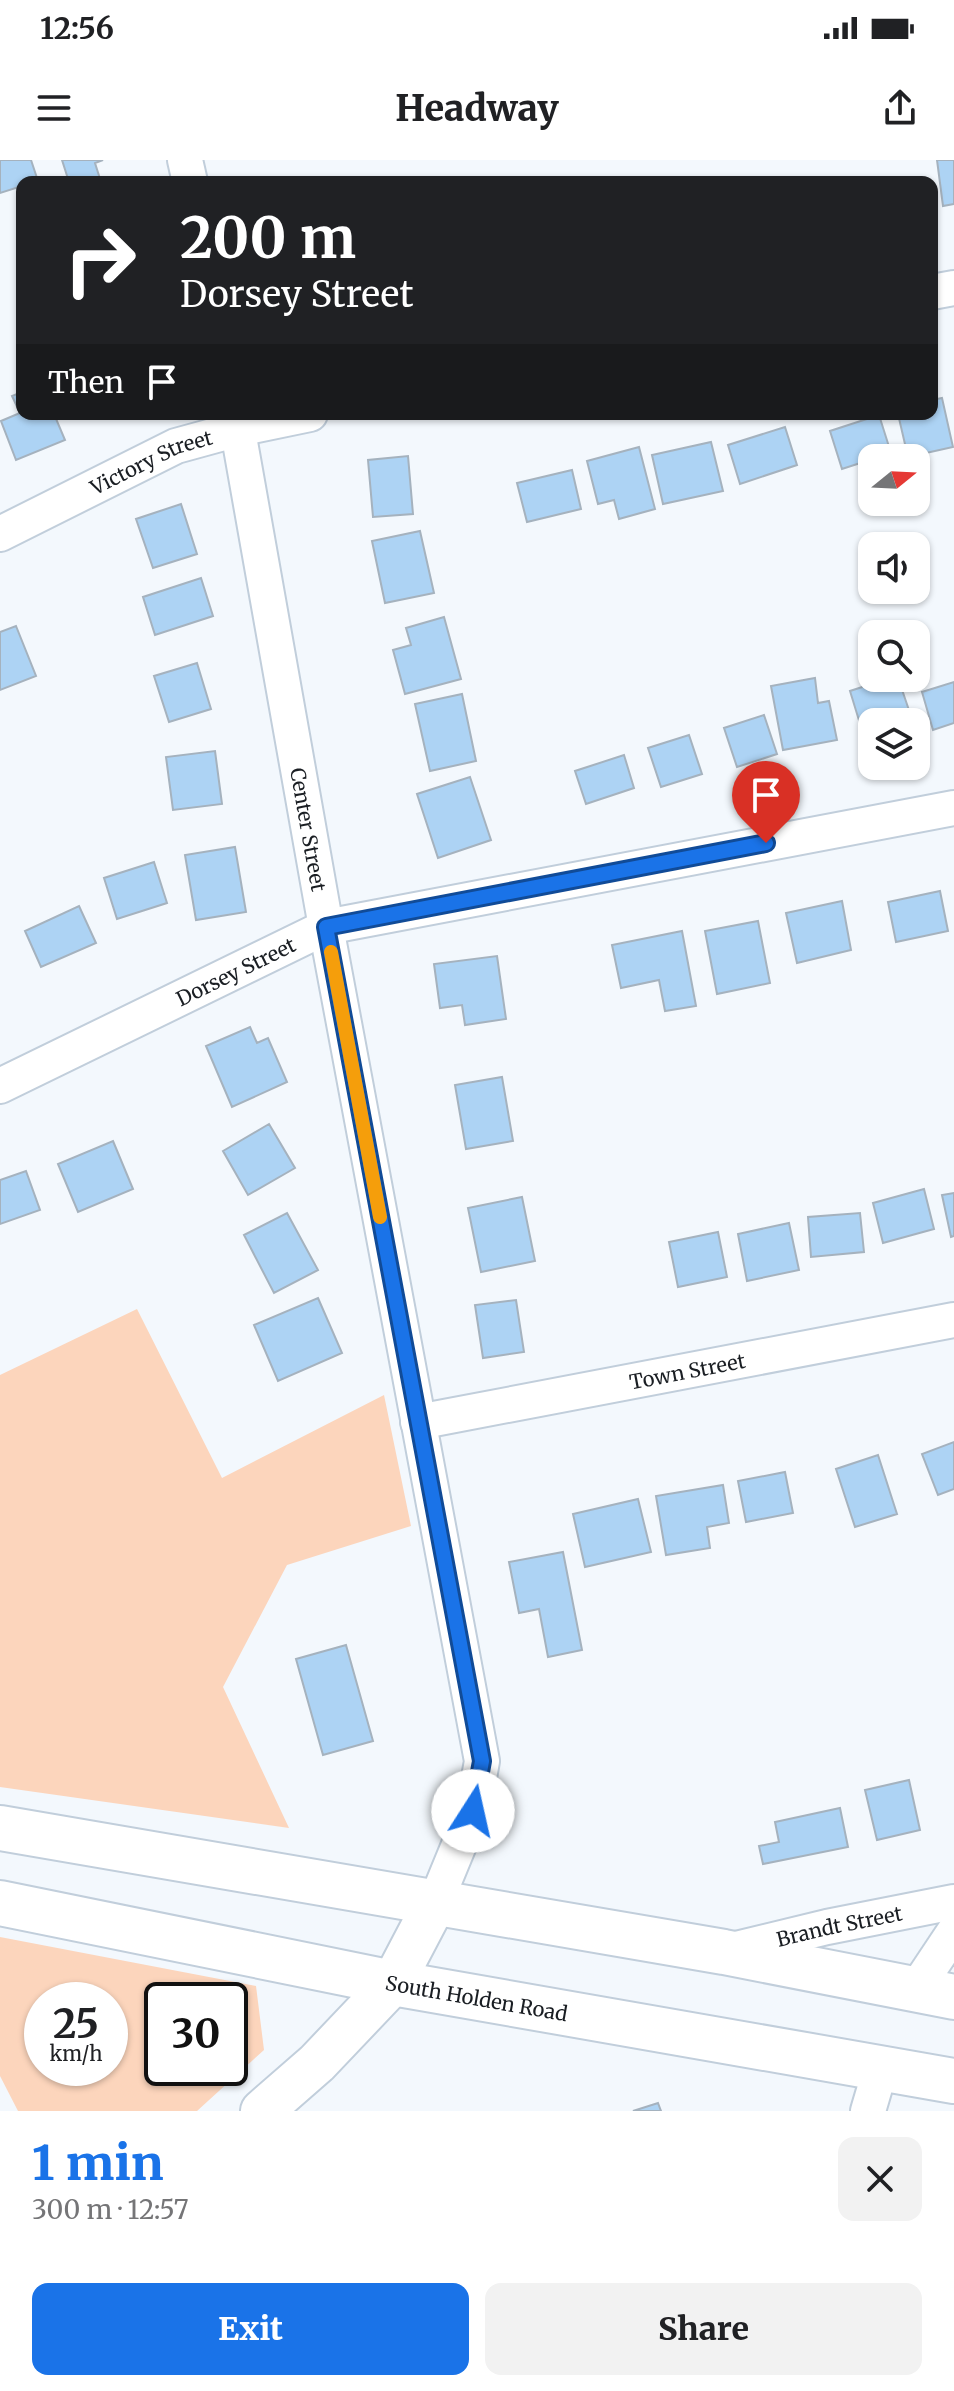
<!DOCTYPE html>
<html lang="en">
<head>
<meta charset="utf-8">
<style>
	body { margin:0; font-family:Merriweather,serif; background:#f2f2f2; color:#202124; height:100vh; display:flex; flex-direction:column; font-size:30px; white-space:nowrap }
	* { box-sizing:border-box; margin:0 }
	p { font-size:26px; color:#757577 }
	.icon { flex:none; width:44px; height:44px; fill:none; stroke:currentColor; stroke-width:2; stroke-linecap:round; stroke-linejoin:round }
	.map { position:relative; height:1951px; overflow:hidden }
	.side { display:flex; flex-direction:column; background:#fff; flex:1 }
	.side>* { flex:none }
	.banner { position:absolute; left:16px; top:16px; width:922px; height:244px; border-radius:16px; box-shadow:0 2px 6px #0004; background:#202124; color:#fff; overflow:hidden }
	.needle { width:52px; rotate:72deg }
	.controls { position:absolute; left:858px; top:284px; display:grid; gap:16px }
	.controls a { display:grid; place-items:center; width:72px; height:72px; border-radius:16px; background:#fff; box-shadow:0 2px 6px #0004; font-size:40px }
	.speed { position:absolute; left:24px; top:1822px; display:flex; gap:16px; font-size:40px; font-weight:700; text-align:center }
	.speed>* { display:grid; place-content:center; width:104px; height:104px; border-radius:50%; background:#fff; box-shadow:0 2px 6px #0004; line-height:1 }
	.speed small { font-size:20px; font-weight:400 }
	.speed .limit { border:4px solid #111; border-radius:12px; background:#fff; color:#111 }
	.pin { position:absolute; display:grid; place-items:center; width:68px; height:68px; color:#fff; margin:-82px -34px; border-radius:50% 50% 50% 0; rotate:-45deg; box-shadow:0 0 8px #0007 }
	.pin .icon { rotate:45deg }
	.me { position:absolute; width:88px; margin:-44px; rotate:10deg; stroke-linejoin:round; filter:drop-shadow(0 0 6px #0008) }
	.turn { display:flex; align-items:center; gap:28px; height:168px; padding:0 32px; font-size:36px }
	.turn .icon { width:104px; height:104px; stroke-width:2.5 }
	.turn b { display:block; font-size:56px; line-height:68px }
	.then { display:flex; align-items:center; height:76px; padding:0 32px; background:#0003; gap:16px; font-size:30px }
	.round { display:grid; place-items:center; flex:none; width:84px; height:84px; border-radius:16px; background:#f2f2f2 }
	.overview { display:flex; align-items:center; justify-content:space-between; height:136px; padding:0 32px }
	h1 { font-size:48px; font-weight:800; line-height:60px; color:#1a73e8 }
	.cta { display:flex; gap:16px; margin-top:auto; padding:16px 32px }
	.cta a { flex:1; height:92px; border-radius:16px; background:#1a73e8; color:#fff; font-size:32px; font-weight:800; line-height:92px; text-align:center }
	.cta a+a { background:#f2f2f2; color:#202124 }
	.status { display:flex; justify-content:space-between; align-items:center; height:56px; padding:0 40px; background:#fff; direction:ltr }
	.status svg { height:22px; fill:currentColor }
	header { display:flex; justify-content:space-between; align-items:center; height:104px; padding:0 32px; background:#fff; font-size:36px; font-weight:800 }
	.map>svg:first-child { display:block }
	.green { fill:#fcd5bc; fill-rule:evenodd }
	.building { fill:#add3f4; stroke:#a5b2be; stroke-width:2 }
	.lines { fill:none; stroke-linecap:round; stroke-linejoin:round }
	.minor-casing { stroke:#c1cedb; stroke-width:38 }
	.tertiary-casing { stroke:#c1cedb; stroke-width:46 }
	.secondary-casing { stroke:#c1cedb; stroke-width:48 }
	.minor { stroke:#fff; stroke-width:34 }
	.tertiary { stroke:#fff; stroke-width:42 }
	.secondary { stroke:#fff; stroke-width:44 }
	.route-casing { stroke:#114b97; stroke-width:20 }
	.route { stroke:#1a73e8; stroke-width:14 }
	.slow { stroke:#f59e0b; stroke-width:14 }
	.labels { text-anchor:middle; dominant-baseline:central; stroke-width:8; stroke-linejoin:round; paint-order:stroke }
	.street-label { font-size:20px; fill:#1a1e23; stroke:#f3f8fd }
</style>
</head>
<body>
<div class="status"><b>12:56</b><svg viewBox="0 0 49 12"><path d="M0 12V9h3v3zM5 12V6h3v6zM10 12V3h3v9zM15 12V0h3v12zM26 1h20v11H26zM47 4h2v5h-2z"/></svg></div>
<header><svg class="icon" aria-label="menu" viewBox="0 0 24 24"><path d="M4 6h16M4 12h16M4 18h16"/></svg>Headway<svg class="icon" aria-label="share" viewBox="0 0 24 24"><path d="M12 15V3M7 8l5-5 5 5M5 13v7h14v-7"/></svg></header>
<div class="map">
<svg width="954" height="1951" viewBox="0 0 954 1951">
	<rect width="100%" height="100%" fill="#f3f8fd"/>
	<path class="green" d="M137 1149 222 1318 384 1235 411 1366 287 1405 223 1527 289 1668 0 1627V1215Z
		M0 1777 256 1826 264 1890 197 1951H18L0 1916ZM42 1840H110V1908H42ZM162 1840H230V1908H162Z"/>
	<path class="building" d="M0 0H31L38 21 22 22V26L0 33Z
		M62 0H103L95 3 101 22H69Z
		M937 0H954V44L943 46Z
		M22 232V254H54L65 280 16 300 1 261 20 253 12 236Z
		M942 238 953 287 908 297 898 254H932V240Z
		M879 255 891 293 842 309 830 271Z
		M785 267 797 305 740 324 728 285Z
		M711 282 723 331 663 344 652 295Z
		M639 287 655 349 619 359 614 340 598 344 587 301Z
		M408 296 413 354 373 357 368 300Z
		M572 310 581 349 527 362 517 323Z
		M181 344 197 394 153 408 136 359Z
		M420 371 434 433 385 443 372 381Z
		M201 418 213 456 155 475 143 437Z
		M444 457 461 519 405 534 393 490 411 485 406 468Z
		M16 466 36 516 0 530V472Z
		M197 503 211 549 169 562 154 516Z
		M815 518 818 543 829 541 837 580 783 590 771 526Z
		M890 518H898L913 562H872V577L865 580 850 531Z
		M954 522V563L933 570 922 532Z
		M462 534 476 601 430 611 415 544Z
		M764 555 777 594 737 607 724 568Z
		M689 575 702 614 661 627 648 588Z
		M215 591 222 644 173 650 166 597Z
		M624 595 634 628 586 644 575 611Z
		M470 617 491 680 438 698 417 634Z
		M235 687 246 752 196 760 185 695Z
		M154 702 167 743 117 759 104 718Z
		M940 731 948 771 896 782 888 742Z
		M842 741 851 790 797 803 786 753Z
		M79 746 96 783 41 807 25 771Z
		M758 761 770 823 717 834 705 771Z
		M682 771 696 846 665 851 659 820 621 828 612 785Z
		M497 796 506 859 465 865 462 845 440 848 434 804Z
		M250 867 257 883 268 878 287 922 232 947 206 886Z
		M502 917 513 981 466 989 455 925Z
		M269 964 295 1008 248 1035 223 991Z
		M113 981 133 1029 78 1052 58 1004Z
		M26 1011 40 1050 0 1064V1020Z
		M924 1029 934 1069 883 1083 873 1043Z
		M954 1033V1076L951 1077 942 1035Z
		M522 1037 535 1101 481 1112 468 1048Z
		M287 1053 318 1110 274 1133 244 1075Z
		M860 1053 864 1092 811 1097 808 1057Z
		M789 1063 799 1110 747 1121 738 1074Z
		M718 1072 727 1117 678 1127 669 1082Z
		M318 1138 342 1193 278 1221 254 1165Z
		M516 1140 524 1192 483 1198 475 1145Z
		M954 1282V1329L938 1335 922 1294Z
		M878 1295 897 1354 855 1367 836 1309Z
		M785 1312 793 1353 746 1362 738 1321Z
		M723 1325 729 1363 707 1367 710 1388 666 1395 656 1336Z
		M638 1339 651 1392 585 1407 573 1354Z
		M563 1392 582 1490 548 1497 539 1449 519 1453 509 1402Z
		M346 1485 373 1581 323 1595 296 1499Z
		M909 1620 920 1670 877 1680 865 1630Z
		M840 1648 848 1687 763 1704 759 1686 779 1682 775 1662Z
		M658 1943 661 1951H633Z"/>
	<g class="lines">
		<g class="minor-casing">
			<g id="minor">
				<path d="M185 0 190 22"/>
				<path d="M932 132 954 128"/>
				<path id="s1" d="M235 254 326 767 482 1601 473 1651 436 1741"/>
				<path id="s2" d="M0 374 176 286 238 269 310 254"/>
				<path id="s3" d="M0 926 326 767 954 648"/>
				<path id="s4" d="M418 1262 954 1160"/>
				<path id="s5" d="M732 1790 827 1767 954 1742"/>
				<path d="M916 1829 954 1772"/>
				<path d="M868 1951 881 1907"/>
			</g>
		</g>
		<g class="tertiary-casing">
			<path id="tertiary" d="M262 1951 317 1903 393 1823 436 1741"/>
		</g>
		<g class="secondary-casing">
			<g id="secondary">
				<path d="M0 1668 724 1792 954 1837"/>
				<path id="s6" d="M0 1743 393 1823 954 1921"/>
			</g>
		</g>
		<use href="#minor" class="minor"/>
		<use href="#tertiary" class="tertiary"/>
		<use href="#secondary" class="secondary"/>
	</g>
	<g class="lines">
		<g class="route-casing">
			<path id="route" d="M473 1651 482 1601 326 767 766 683"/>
		</g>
		<use href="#route" class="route"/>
		<path class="slow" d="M331 792 380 1057"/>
	</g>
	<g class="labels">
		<g class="street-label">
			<text stroke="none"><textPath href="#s2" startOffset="168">Victory Street</textPath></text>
			<text stroke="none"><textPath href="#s1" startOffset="422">Center Street</textPath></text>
			<text stroke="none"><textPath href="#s3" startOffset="262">Dorsey Street</textPath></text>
			<text stroke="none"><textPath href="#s4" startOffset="274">Town Street</textPath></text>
			<text stroke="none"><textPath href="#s5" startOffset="110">Brandt Street</textPath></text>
			<text stroke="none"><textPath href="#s6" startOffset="486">South Holden Road</textPath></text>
		</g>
	</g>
</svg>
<div class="controls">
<a><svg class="needle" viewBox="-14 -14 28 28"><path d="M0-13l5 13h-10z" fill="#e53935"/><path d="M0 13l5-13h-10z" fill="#757577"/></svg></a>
<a><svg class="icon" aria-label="sound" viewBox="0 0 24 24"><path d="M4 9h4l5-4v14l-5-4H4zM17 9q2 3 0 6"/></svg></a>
<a><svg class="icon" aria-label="search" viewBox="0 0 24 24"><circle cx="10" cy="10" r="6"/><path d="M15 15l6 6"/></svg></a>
<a><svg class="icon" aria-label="layers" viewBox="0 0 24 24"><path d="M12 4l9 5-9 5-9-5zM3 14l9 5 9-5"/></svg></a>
</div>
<div class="speed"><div>25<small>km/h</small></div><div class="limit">30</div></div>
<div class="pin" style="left:766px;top:683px;background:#d93025"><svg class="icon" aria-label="arrive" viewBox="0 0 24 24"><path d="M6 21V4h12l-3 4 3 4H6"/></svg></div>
<svg class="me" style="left:473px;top:1651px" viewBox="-20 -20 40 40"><circle r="19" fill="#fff"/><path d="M0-13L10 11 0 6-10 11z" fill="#1a73e8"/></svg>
<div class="banner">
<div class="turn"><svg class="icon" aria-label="right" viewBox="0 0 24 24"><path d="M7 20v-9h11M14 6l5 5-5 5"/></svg><div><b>200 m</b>Dorsey Street</div></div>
<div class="then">Then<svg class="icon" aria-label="arrive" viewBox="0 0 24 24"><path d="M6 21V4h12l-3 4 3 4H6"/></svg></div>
</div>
</div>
<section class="side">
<div class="overview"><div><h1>1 min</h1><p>300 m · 12:57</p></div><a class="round"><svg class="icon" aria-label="close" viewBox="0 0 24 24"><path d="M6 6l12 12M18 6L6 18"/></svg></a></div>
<div class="cta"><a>Exit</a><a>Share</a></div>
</section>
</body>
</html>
